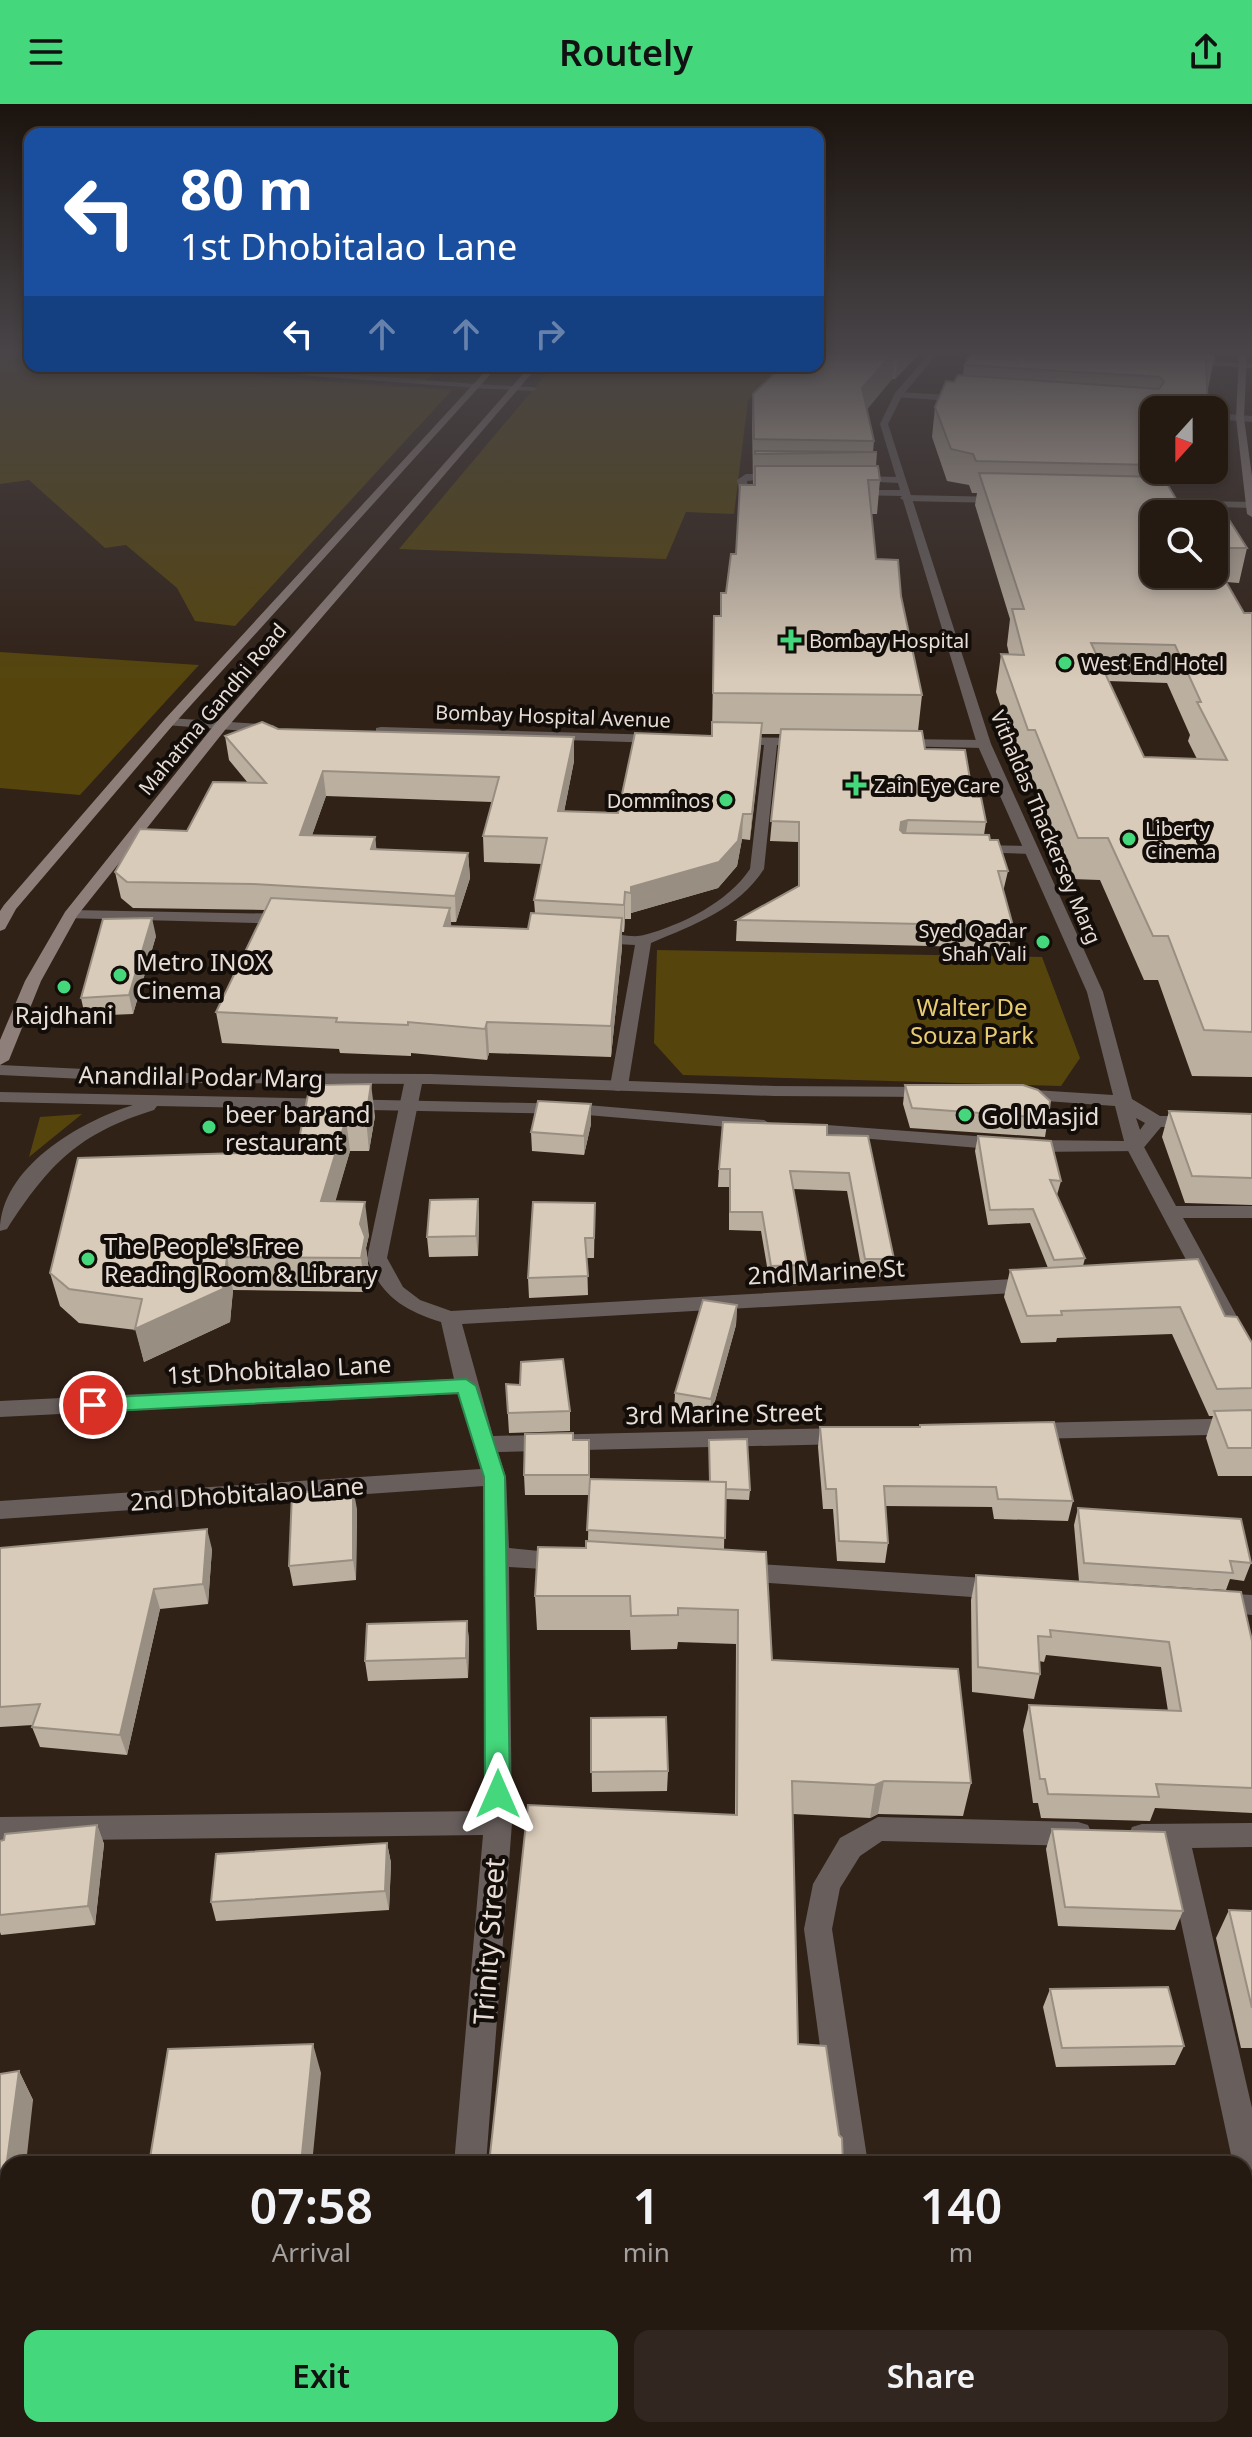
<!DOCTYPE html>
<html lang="en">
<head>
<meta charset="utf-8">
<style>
	body { margin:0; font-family:"Noto Sans",sans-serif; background:#312720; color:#f1f3f6; height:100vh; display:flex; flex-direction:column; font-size:30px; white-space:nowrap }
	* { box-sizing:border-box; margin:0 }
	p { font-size:26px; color:#a3a19f }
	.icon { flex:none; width:44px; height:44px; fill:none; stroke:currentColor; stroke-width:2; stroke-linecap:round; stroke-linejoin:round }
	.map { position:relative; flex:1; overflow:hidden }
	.sheet { position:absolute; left:0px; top:2052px; width:1252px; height:282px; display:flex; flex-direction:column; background:#251a12; border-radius:24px 24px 0 0; box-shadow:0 4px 12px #0003,0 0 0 2px #423832 }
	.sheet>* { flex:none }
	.guide { position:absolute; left:24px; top:24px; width:800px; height:244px; border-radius:16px; box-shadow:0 4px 12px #0003,0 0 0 2px #423832; background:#1a4fa0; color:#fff; overflow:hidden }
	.needle { width:52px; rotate:201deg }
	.tools { position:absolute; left:1140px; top:292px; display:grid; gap:16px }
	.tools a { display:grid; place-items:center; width:88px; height:88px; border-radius:16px; background:#251a12; box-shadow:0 4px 12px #0003,0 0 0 2px #423832; font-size:40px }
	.pin { position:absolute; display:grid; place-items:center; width:68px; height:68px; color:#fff; margin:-34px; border:4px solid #fff; border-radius:50%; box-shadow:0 2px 8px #0007 }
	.me { position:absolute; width:88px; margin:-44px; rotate:0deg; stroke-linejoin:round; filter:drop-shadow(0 0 6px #0008) }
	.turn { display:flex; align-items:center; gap:28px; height:168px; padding:0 24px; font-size:36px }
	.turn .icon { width:104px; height:104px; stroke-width:2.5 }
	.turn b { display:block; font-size:56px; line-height:68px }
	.lanes { display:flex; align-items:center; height:76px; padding:0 24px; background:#0003; justify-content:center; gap:40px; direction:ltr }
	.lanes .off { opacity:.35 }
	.eta { display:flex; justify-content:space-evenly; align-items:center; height:136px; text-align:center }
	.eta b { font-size:48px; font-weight:600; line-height:56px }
	.button { display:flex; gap:16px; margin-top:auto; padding:16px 24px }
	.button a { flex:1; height:92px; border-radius:16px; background:#44d77b; color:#111; font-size:32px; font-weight:600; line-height:92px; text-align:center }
	.button a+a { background:#312720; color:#f1f3f6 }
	header { display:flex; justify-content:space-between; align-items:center; height:104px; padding:0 24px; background:#44d77b; color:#111; font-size:36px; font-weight:600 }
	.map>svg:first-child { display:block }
	.green { fill:#55450d }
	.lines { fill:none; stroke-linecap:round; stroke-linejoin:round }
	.pedestrian { fill:#685f5d; fill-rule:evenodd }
	.minor { fill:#685f5d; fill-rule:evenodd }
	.tertiary { fill:#685f5d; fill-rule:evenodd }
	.secondary { fill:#8e7f7b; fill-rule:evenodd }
	.wall { fill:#bbaf9f; fill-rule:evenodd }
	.shaded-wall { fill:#988e82 }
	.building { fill:#d9cbb9; stroke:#988e82; stroke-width:2; fill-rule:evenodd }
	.route { fill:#44d77b; stroke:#2c8c50; stroke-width:2 }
	.poi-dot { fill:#44d77b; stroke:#130d09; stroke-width:3 }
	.labels { text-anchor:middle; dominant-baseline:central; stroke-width:8; stroke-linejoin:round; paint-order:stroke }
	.far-poi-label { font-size:20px; fill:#e8ddd7; stroke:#130d09; text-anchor:start }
	.far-street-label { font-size:20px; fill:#e8ddd7; stroke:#130d09 }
	.poi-label { font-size:24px; fill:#e8ddd7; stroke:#130d09; text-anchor:start }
	.park-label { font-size:24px; fill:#e8cc71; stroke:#130d09 }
	.street-label { font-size:24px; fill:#e8ddd7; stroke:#130d09 }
	.near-street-label { font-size:28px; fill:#e8ddd7; stroke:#130d09 }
</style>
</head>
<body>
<header><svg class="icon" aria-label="menu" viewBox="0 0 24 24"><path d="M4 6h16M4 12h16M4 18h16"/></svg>Routely<svg class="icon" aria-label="share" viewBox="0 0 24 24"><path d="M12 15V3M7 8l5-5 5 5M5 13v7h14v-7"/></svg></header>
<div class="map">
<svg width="1252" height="2333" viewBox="0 0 1252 2333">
	<rect width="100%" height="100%" fill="#312218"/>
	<path class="green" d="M0 250H30V262H206L277 274 452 286 235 522 195 517 177 484 126 441 105 444 29 376 0 380Z
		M268 262H442L424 277Z
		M553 262H785L748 296 734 410 686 408 666 455 399 445Z
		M0 548 199 561 80 691 0 684Z
		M657 846 1042 853 1080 954 1061 982 683 971 654 939Z
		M82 1010 29 1053 40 1013Z"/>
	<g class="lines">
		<path class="pedestrian" d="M245 262 475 280 479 282 475 284 312 272Z"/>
		<path class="minor" d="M1185 256 1252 260V264L1188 260Z
			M475 280 533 283 537 285 533 287 472 284Z
			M898 288 966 292 970 295 966 298 895 293Z
			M1214 309 1252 312V318L1214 315Z
			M746 370H780L785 373 747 377 748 385 764 387 761 392 739 387 737 376Z
			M856 372 900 373 905 376 900 379 853 377Z
			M853 386H903L908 389 906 391 1000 393 1005 396 1000 399 905 397 900 394 902 392 850 391Z
			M1152 396 1252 398V404L1149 401Z
			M169 614 273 621 279 625 273 629 165 621V615Z
			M381 623 660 631 666 635 660 639 376 630V624Z
			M736 633 804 634 810 638 804 642 777 641 764 765C737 806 695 820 651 839L628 982 619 987 613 986 610 982 635 841 597 839 589 834C603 822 627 836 644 831 682 821 728 798 750 765L764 641 731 640V634Z
			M896 635 984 636 991 640 984 644 891 642V636Z
			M976 741 1032 742 1039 746 1032 750 971 748 969 745Z
			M70 806 289 810 297 815 289 820 65 814V808Z
			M414 970 423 975 387 1154 403 1183 420 1196 451 1207 1033 1174 1043 1181 1033 1188 462 1220 493 1332 844 1324 852 1326 855 1332 852 1338 844 1340 498 1348 506 1373 509 1444 569 1450 573 1457 569 1464 561 1466 509 1463 512 1719 486 2060H454L483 1731 0 1737V1713L484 1707V1382L0 1415V1397L481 1365 458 1290 0 1313V1297L454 1275 441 1218C403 1206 381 1192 367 1154L405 975Z
			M1135 1037 1144 1043 1176 1102H1252V1114H1183L1252 1240V1266L1244 1264 1241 1259 1126 1043Z
			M1252 1314V1330L1032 1335 1024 1333 1021 1327 1024 1321 1032 1319Z
			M741 1459 1001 1475 1010 1478 1013 1485 1010 1492 1001 1495 741 1477 733 1475 729 1468 733 1461Z
			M1216 1489 1252 1491V1511L1207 1506 1204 1499 1207 1492Z
			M878 1713 1078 1718 1088 1721 1092 1730 1088 1739 1078 1742 882 1737 860 1752 840 1784 832 1825 868 2060H836L804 1825 813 1780 840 1734Z
			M1252 1719V1743L1192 1744 1252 2004V2090L1244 2087V2060H1233L1165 1744H1142L1132 1741 1128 1732 1132 1723 1142 1720Z
			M453 2326H489V2333H453Z"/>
		<path class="tertiary" d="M929 250H937L902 292 888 320 991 640 1103 888 1132 995 1160 1012H1192L1201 1017 1192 1022 1161 1023 1141 1047 1028 1048 800 1029 791 1024 800 1019 1028 1036 1124 1037 1115 1002 1018 995 1009 990 1018 985 1113 991 1087 888 977 640 880 320 895 289ZM1136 1014 1145 1019 1140 1026Z
			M0 961 169 969 430 970 774 982 930 983 939 988 930 993 774 992 430 980 169 979 0 971Z
			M0 988 575 1000 764 1016 773 1021 764 1026 575 1010 157 1002 154 1006C79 1029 49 1060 7 1125L0 1127C0 1064 79 1018 133 1001L0 998Z
			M1252 2201V2235L1244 2236V2202Z
			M611 2326H666L663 2333H608Z"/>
		<path class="secondary" d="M1239 250H1247L1244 314 1252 372V413L1247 410 1236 314Z
			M490 262H498L173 621 16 805 5 825 0 827V807L4 801 165 615Z
			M530 262H538L225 626 77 812 41 877 9 956 0 961V936L25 877 65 808 215 620Z"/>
	</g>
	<path class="wall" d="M818 250H919L895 275H892L867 305 874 337 873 348H877L876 362 880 376 877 410H871L876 455 901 492 922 591 918 627 925 645 973 693 986 718 984 731 990 736 1008 767 1003 788 1013 822 1009 844 736 837 737 816 798 782V738L770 737 780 630H761L750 736 742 735 737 762 718 784 631 809V815H625L624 828H622V843L611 953 489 949 487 956 411 949V952L340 949 339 945 222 939 216 908 265 806 133 804 121 794 115 768 187 727 248 679 229 656 225 632 278 625 574 633V657L564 708 618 709 712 632 714 512H720L753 381 752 320 753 290ZM326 692 492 698 483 732 484 758 542 760 534 796 535 809 528 825 451 822V818H456L470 774 468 749 376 745 375 733 312 731Z
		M1214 256 1208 284 1154 306V366H1207L1204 380 1168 381 1214 470V414L1247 444 1239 479 1226 478 1244 509H1252V973L1192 972 1158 876H1144L1100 776 1071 775 1029 666H1022L996 588 1001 550H1009L1007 541 1010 515 975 401 977 389H972L969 381 947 377 932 333 935 303 954 278 963 272 964 261ZM1108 577 1167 579 1190 631 1188 637 1197 655 1144 653Z
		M156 832 133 910 85 912 81 894Z
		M310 981 375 1012 369 1047H350L335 1097 369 1131 366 1144 369 1167 365 1188 233 1186 230 1218 144 1258 136 1226 79 1219 60 1202 50 1169 270 1048 298 1040Z
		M905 981 1048 1014 1045 1033 910 1024 903 1000Z
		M1169 1007 1252 1010V1101L1185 1099 1162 1033Z
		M591 1020 584 1051 532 1047 531 1028Z
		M827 1031 868 1032 894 1155 892 1173H863L847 1087 793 1085 807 1161 806 1180H770L761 1127 729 1126V1083H718L719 1065Z
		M978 1032 1061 1077 1057 1091 1085 1154 1083 1162 1225 1212 1252 1239V1372H1218L1206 1334 1213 1312H1209L1172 1230 1057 1234 1056 1238 1021 1239 1004 1193 1010 1166 1048 1164 1030 1119 988 1121 975 1047Z
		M478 1095 479 1115 478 1152 429 1153 427 1133Z
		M595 1099 594 1154H587L588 1191 529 1194 528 1174Z
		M737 1201 736 1221 710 1315 674 1309 675 1289Z
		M506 1280 520 1281 570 1307V1327L509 1329Z
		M820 1323 1073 1397 1068 1417 994 1415 992 1403 885 1402 888 1439 885 1459 837 1457 833 1405H823L818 1343Z
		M573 1336H589L590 1379 709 1378V1336L750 1386 749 1396 725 1395 724 1446 772 1556 971 1679 963 1712 878 1710 870 1714 793 1710 489 2060 735 1711 736 1540 678 1538 677 1545 631 1546 630 1526H537L535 1492 586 1444 588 1437 589 1391H525L524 1371Z
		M1078 1404 1251 1459 1244 1477 1230 1475 1226 1486 1079 1477 1074 1421Z
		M357 1405 356 1476 293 1482 289 1462Z
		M0 1444 212 1445 208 1500 160 1505 127 1651 40 1643 32 1623 33 1621 0 1623Z
		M976 1471 1252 1537V1709L1155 1704 1150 1717 1041 1714 1038 1699H1033L1023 1626 1029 1601 1168 1607 1161 1563 1046 1551 1044 1558 1039 1557 1040 1570 1034 1595 972 1588 971 1496Z
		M467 1517 469 1537 468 1574 368 1577 365 1557Z
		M591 1614 668 1667 667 1687 592 1688Z
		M97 1721 104 1740 95 1821 1 1831 0 1828V1737Z
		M1052 1725 1183 1807 1175 1826 1058 1822 1046 1745Z
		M387 1739 391 1759 389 1806 216 1817 211 1798Z
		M1229 1806 1252 1807V1944H1241L1216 1834Z
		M1050 1885 1184 1942 1175 1961 1056 1963 1043 1903Z
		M19 1967 33 1996 8 2060V2326H118L53 2333H0V1970Z
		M1000 2326H1239L1241 2333H1001Z"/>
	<path class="shaded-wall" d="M892 250H895L892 275 860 314 862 284Z
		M898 250H919L895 275Z
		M762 619 761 643 750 736 752 710Z
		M574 633V657L559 733 558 707Z
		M323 667 326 692 303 757 300 731Z
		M743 710 742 735 737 762 718 784 631 809V815V783Z
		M908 716 905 736 899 738 901 718Z
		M375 733 378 758 371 745Z
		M468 749 470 774 456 818 455 792Z
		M625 788V815L624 828V801Z
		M450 804 452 833 444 822Z
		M152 814 156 832 133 910 129 891Z
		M622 814V843L611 953V922Z
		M487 918 489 949 487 956 485 925Z
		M371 980 375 1012 369 1047 366 1014Z
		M591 1000V1020L584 1051V1032Z
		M346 1015 350 1047 326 1130 321 1097Z
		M478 1095 479 1115 478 1152 476 1132Z
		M365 1098 369 1131 366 1144 369 1167 365 1188 361 1154 360 1120Z
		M227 1153 233 1186 230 1218 144 1258 135 1225Z
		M737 1201 736 1221 710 1315 711 1295Z
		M353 1384 357 1405 356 1476 353 1456Z
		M207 1425 212 1445 208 1500 203 1480Z
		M154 1485 160 1505 127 1651 120 1631Z
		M467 1517 469 1537 468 1574 466 1554Z
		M884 1677 878 1710 870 1714 875 1681Z
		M97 1721 104 1740 95 1821 88 1802Z
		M387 1739 391 1759 389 1806 385 1787Z
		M313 1940 321 1969 312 2060H301Z
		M19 1967 33 1996 26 2060H8V2113L1 2102Z"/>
	<path class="building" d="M818 250H892L862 284 874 337 754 335 753 290 782 262H818Z
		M971 250H1214V256H1206L1208 306H1154V349H1150L1154 356V361L976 357 973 350 951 345 935 303 946 277 954 278 958 271 1159 285 1164 278 1160 273 964 261Z
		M755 347 877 348 755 350Z
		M755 362H878L880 376H868L876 455 898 456 901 492 922 591 713 589 714 512H721V489H726L731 450H736L740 381H755Z
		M979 369 1163 373 1185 410H1154V470H1214V457L1244 509H1252V928L1204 926 1168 832H1153L1108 734H1078L1035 626H1028L1001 550 1024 551 1012 505H1024ZM1091 539 1175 541 1201 598H1197L1227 656 1144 653Z
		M1214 414H1228L1247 444H1214Z
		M262 618 278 625 574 633 558 707 618 709 635 629 712 632V618L762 619 752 710H743L738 737 719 758 631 783V789L625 788 624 801 534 796 547 734 483 732 499 673 323 667 300 731 375 733 371 745 468 749 455 792 253 780 127 778 115 768 140 725 187 727 213 678 266 679 225 632Z
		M781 625 922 627 925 645 965 646 973 693H981L986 718 908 716 901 718 900 726 903 729 989 731 990 736H998L1008 767H998L1013 822 737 816 799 782V718L771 717Z
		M271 794 450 804 444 822 528 825 531 809 622 814 611 922 487 918 485 925 408 918V921L336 918 337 914 216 908Z
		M152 814 129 891 81 894 103 815Z
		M371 980 366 1014 346 1015 321 1097 365 1098 360 1120 365 1133 361 1154 227 1153 223 1185 135 1225 142 1195 69 1185 50 1169 78 1054 270 1048 273 1039 298 1040 310 981Z
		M905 981H1023L1038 986 1050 997 1048 1014 912 1004Z
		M538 997 591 1000 584 1032 531 1028Z
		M1169 1007 1252 1010V1074L1192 1072Z
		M723 1018 827 1021V1031L868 1032 894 1155H865L849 1069 790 1067 807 1161 771 1162 762 1108H730V1065H719Z
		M978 1032 1051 1037 1061 1077 1050 1076 1085 1154 1054 1156 1033 1105 990 1106Z
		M478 1095 476 1132 427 1133 430 1096Z
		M533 1098 595 1099 594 1134H585L588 1172 528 1174Z
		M1198 1155 1225 1212 1237 1213 1252 1239V1284L1217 1285 1180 1203 1061 1207 1062 1211 1027 1212 1010 1166Z
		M703 1196 737 1201 711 1295 675 1289Z
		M563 1255 570 1307 508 1309 506 1280 520 1281 521 1258Z
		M1252 1306V1344H1228L1214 1307Z
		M1054 1318 1073 1397 998 1395 996 1383 884 1382 888 1439 839 1437 836 1385H826L820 1323H920V1321Z
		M573 1329V1336H589V1371H524L525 1330Z
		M747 1335 750 1386 726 1385V1378H710L709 1336Z
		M590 1375 726 1378 725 1434 587 1426Z
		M353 1384V1456L289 1462 292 1389Z
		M1078 1404 1241 1415 1251 1459 1230 1457 1233 1469 1084 1459Z
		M207 1425 203 1480 154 1485 120 1631 32 1623 40 1600 0 1603V1444Z
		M586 1437 766 1448 772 1556 958 1565 971 1679 884 1677 875 1681 792 1677 798 1940 826 1942 839 2031 842 2034 843 2060H489L528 1701 737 1711 738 1506 678 1504V1511L631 1512 630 1492H535L538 1443 586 1444Z
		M976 1471 1241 1488 1252 1537V1684L1156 1680 1159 1693 1048 1690 1045 1675H1040L1029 1601 1181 1607 1169 1538 1050 1526 1051 1533 1038 1532 1040 1570 978 1563Z
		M467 1517 466 1554 365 1557 367 1520Z
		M666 1613 668 1667 591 1668V1614Z
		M97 1721 88 1802 0 1811V1737L4 1736 5 1730Z
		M1052 1725 1165 1728 1183 1807 1065 1803Z
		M387 1739 385 1787 211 1798 216 1750Z
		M1229 1806 1252 1807V1904Z
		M1168 1883 1184 1942 1062 1944 1050 1885Z
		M313 1940 301 2060H149L168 1945Z
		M19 1967 1 2102H8V2313L0 2314V1970Z
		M658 2326H876L877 2333H658Z
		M1009 2326H1239L1241 2333H1010Z"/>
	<linearGradient id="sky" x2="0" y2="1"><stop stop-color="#1b130d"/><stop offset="0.43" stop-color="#484448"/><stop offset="1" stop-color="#484448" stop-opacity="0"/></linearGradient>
	<rect width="1252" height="576" fill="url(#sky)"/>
	<path class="route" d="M466 1275 476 1282 505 1373 510 1690 506 1697 498 1701 489 1697 485 1690 484 1373 458 1289 93 1308 83 1301 93 1294Z"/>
	<g class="poi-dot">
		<path d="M787 524h8v8h8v8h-8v8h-8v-8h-8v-8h8z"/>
		<circle cx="1065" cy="559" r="8"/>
		<path d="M852 669h8v8h8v8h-8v8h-8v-8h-8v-8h8z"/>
		<circle cx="726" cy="696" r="8"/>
		<circle cx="1129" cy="735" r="8"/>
		<circle cx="1043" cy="838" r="8"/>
		<circle cx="120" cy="871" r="8"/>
		<circle cx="64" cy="883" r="8"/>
		<circle cx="965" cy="1011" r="8"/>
		<circle cx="209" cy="1023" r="8"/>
		<circle cx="88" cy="1155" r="8"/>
	</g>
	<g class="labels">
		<g class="far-poi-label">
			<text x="809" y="536">Bombay Hospital</text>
			<text x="1081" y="559">West End Hotel</text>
			<text x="874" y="681">Zain Eye Care</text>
			<text x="710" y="696" text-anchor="end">Domminos</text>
			<text x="1145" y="724">Liberty<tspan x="1145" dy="23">Cinema</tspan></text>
			<text x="1027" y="826" text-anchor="end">Syed Qadar<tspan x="1027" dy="23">Shah Vali</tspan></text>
		</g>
		<g class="far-street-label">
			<text transform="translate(212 605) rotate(-50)">Mahatma Gandhi Road</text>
			<text transform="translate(553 612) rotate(2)">Bombay Hospital Avenue</text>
			<text transform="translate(1046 723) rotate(67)">Vithaldas Thackersey Marg</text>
		</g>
		<g class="poi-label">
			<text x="136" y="857">Metro INOX<tspan x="136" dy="28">Cinema</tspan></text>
			<text x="64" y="910" text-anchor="middle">Rajdhani</text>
			<text x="225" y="1009">beer bar and<tspan x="225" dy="28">restaurant</tspan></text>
			<text x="981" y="1011">Gol Masjid</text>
			<text x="104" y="1141">The People's Free<tspan x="104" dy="28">Reading Room &amp; Library</tspan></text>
		</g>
		<g class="park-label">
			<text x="972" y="902">Walter De<tspan x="972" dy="28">Souza Park</tspan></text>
		</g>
		<g class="street-label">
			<text transform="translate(201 972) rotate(1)">Anandilal Podar Marg</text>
			<text transform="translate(826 1167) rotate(-3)">2nd Marine St</text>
			<text transform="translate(279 1265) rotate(-3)">1st Dhobitalao Lane</text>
			<text transform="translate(724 1309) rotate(-1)">3rd Marine Street</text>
			<text transform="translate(247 1389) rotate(-4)">2nd Dhobitalao Lane</text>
		</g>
		<g class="near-street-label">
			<text transform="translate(488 1837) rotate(-86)">Trinity Street</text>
		</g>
	</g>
</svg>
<div class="tools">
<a><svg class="needle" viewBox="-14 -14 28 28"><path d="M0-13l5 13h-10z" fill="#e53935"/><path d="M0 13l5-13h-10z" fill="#a3a19f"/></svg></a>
<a><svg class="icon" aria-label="search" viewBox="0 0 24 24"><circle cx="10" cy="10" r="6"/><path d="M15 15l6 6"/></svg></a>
</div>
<div class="pin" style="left:93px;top:1301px;background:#d93025"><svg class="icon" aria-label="arrive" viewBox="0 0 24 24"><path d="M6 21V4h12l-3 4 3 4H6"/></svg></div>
<svg class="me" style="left:498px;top:1690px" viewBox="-20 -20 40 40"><path d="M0-17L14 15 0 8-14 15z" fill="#44d77b" stroke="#fff" stroke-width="4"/></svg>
<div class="guide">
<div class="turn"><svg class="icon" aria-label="left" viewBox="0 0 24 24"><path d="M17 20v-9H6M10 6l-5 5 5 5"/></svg><div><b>80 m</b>1st Dhobitalao Lane</div></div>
<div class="lanes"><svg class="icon" aria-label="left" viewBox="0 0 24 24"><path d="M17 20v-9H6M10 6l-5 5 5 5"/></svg><svg class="icon off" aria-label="ahead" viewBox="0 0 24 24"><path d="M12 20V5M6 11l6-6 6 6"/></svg><svg class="icon off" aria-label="ahead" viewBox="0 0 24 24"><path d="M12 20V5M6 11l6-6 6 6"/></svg><svg class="icon off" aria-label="right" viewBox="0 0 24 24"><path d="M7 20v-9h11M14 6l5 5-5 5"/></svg></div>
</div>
<section class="sheet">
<div class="eta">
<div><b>07:58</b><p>Arrival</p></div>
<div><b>1</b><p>min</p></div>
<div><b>140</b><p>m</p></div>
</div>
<div class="button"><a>Exit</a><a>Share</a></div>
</section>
</div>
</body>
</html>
